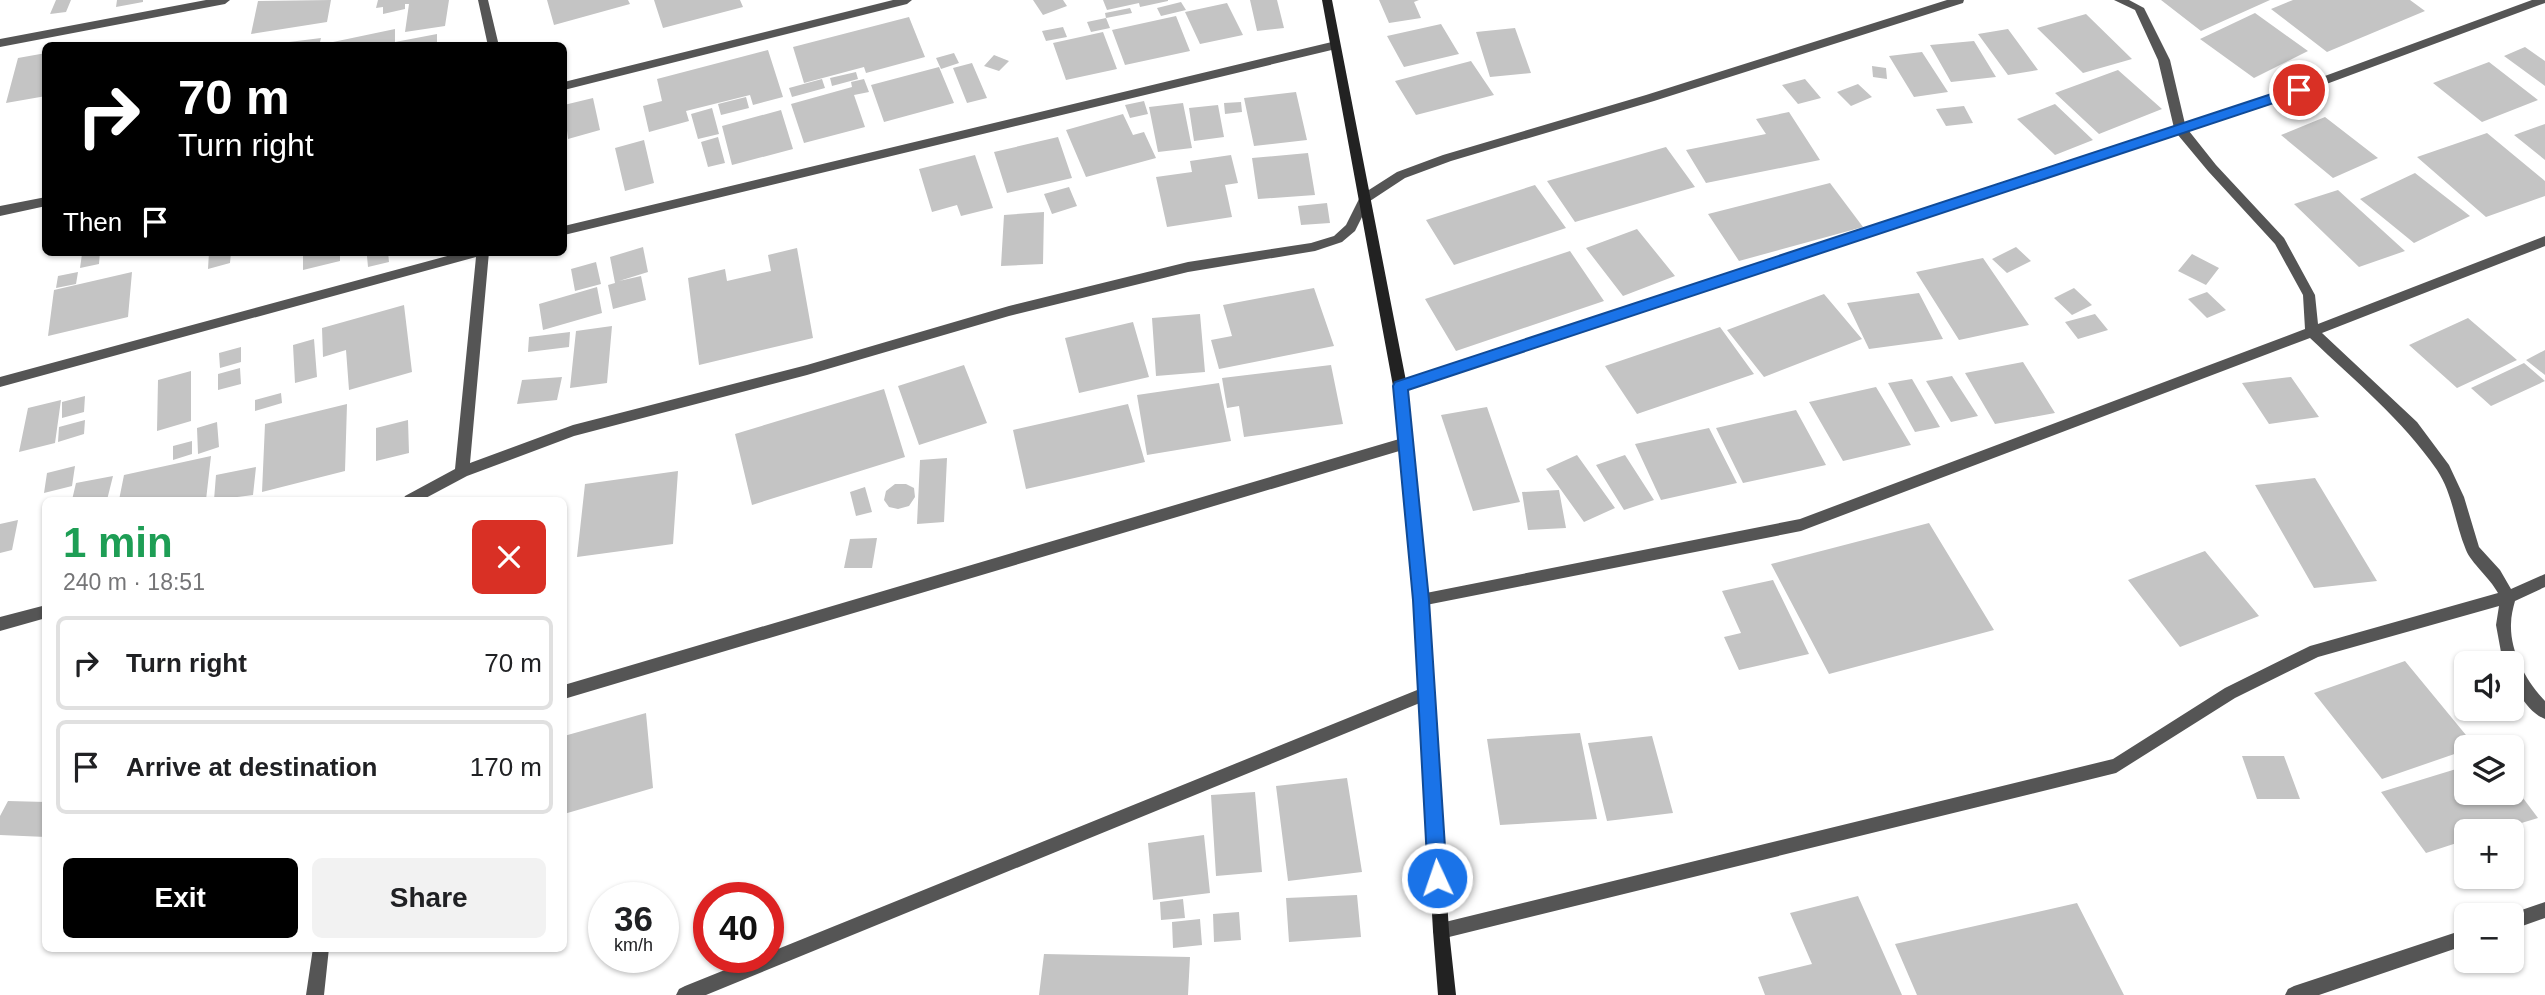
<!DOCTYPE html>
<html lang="en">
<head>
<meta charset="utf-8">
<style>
	body { margin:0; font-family:Arial,sans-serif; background:#f2f2f2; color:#202124; height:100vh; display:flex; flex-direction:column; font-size:26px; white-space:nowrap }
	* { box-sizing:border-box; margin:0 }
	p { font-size:23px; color:#757577 }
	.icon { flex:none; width:38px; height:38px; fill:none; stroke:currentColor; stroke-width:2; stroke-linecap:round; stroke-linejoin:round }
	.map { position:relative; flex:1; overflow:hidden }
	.drawer { position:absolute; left:42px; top:497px; width:525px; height:455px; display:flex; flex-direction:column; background:#fff; border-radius:10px; box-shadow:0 2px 5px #0004 }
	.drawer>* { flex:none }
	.top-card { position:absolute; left:42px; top:42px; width:525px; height:214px; border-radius:10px; box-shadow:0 2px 5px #0004; background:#000; color:#fff; overflow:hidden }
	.buttons { position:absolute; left:2454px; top:651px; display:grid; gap:14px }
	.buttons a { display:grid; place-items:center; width:70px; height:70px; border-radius:10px; background:#fff; box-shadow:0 2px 5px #0004; font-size:35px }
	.speed { position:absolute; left:588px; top:882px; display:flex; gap:14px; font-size:35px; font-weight:700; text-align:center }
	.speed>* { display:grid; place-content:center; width:91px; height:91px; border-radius:50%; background:#fff; box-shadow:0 2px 5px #0004; line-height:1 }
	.speed small { font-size:18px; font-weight:400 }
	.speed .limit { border:10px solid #d22; background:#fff; color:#111 }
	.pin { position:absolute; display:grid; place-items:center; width:60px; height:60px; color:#fff; margin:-30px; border:4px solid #fff; border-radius:50%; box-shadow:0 2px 7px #0007 }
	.me { position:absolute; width:77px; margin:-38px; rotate:357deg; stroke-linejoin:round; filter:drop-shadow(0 0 5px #0008) }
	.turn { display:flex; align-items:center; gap:24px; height:147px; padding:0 21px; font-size:32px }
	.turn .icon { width:91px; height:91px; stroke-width:2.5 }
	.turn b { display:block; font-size:49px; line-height:60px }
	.then { display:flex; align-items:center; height:66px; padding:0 21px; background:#0003; gap:14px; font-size:26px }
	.round { display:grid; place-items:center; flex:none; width:74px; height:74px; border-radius:10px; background:#f2f2f2 }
	.overview { display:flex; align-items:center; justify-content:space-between; height:119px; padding:0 21px }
	h1 { font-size:42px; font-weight:700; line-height:52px; color:#1e9e55 }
	.primary-button { display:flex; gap:14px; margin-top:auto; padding:14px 21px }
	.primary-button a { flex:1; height:80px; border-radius:10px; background:#000; color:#fff; font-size:28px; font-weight:700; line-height:80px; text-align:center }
	.primary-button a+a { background:#f2f2f2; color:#202124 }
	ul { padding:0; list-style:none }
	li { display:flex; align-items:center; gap:21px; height:94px; margin:0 14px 10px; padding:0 7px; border:4px solid #e0e0e0; border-radius:10px }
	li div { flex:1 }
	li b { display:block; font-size:26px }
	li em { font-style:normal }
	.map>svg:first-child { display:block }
	.building { fill:#c4c4c4 }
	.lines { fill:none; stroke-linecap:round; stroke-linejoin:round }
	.street { fill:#555; fill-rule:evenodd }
	.secondary { fill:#222; fill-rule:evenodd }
	.route { fill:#1a73e8; stroke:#114b97; stroke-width:2 }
</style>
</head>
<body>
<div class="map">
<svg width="2545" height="995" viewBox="0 0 2545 995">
	<rect width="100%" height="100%" fill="#fff"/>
	<path class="building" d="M56 0H71L66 12 50 14Z
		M117 0H143V2L116 7Z
		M331 0 327 22 251 34 258 1Z
		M378 0H449L445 26 405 32 409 4H405V9L383 14V7L376 8Z
		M547 0H628L630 4 554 25Z
		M654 0H740L743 7 663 28Z
		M1033 0H1063L1067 6 1043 15Z
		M1103 0H1168V1L1140 7 1139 3 1107 10Z
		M1250 0H1277L1284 28 1257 31Z
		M1379 0H1419L1414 2 1421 18 1389 23Z
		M2161 0H2270L2201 31Z
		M2293 0H2410L2425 11 2327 52 2271 9Z
		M1181 2 1186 10 1161 16 1157 8Z
		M1227 3 1243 35 1200 44 1185 12Z
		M1130 8 1132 13 1106 18 1105 13Z
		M2255 13 2308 51 2254 78 2200 39Z
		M2086 14 2132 59 2083 73 2037 28Z
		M1176 16 1190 51 1125 65 1112 30Z
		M909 17 925 57 866 73 864 67 804 83 793 47Z
		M1106 18 1110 28 1091 32 1087 22Z
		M1441 24 1459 54 1404 67 1387 36Z
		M1063 27 1067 37 1046 41 1042 31Z
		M1515 28 1531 73 1490 77 1476 32Z
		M395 29V42L437 34V46H333V42Z
		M2008 29 2038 70 2008 75 1978 34Z
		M1103 32 1117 69 1066 80 1053 43Z
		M321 38 319 46H288L289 42Z
		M1974 41 1996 77 1951 82 1930 45Z
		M2525 47 2545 61V86L2504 56Z
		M768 50 783 97 753 105 750 95 686 111 689 121 649 132 643 106 662 101 657 79Z
		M1922 52 1948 92 1914 97 1889 56Z
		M46 53V96L6 103 18 58Z
		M954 53 959 63 941 69 936 58Z
		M994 55 1009 61 999 71 984 66Z
		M1471 61 1494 95 1416 115 1395 81Z
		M2489 62 2538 100 2482 122 2433 83Z
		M972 63 987 98 967 103 953 68Z
		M1872 66 1886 68 1887 79 1873 77Z
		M939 67 954 103 884 122 871 85Z
		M2118 70 2162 109 2099 134 2055 93Z
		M856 72 858 79 832 86 830 78Z
		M822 79 825 88 792 97 789 88Z
		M864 79 869 92 854 95 865 127 804 143 791 104 852 87 851 82Z
		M1805 79 1821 98 1798 104 1782 85Z
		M1858 84 1872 97 1851 106 1837 92Z
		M1296 92 1307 140 1254 146 1244 98Z
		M746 97 749 108 721 115 718 104Z
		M593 98 600 130 568 139 564 105Z
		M1144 101 1148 114 1130 118 1125 105Z
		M1241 102 1242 112 1225 114 1224 103Z
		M1183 103 1192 148 1158 152 1149 107Z
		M2055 104 2093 140 2055 155 2017 119Z
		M1218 105 1224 137 1194 141 1189 108Z
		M1964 106 1973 123 1946 126 1936 109Z
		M712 108 719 134 698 139 691 114Z
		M781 110 793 149 732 165 722 126Z
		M1789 112 1820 160 1706 183 1686 150 1766 134 1756 119Z
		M1123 114 1133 135 1144 132 1156 158 1086 177 1066 130Z
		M2325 117 2378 158 2333 178 2281 135Z
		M2545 124V160L2514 135Z
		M2487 133 2545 181V196L2486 217 2417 157Z
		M718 137 725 163 708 167 701 142Z
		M1058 137 1072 178 1007 193 994 152Z
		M644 140 654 183 625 191 615 148Z
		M1666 147 1695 187 1575 222 1547 181Z
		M1308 153 1315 195 1258 199 1252 158Z
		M975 155 993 208 961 216 957 205 932 212 919 169Z
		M1231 155 1238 183 1225 185 1232 217 1167 227 1156 177 1192 172 1190 161Z
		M2415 173 2470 216 2414 243 2360 199Z
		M1830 183 1863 227 1739 261 1708 214Z
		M1535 185 1566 228 1454 265 1426 220Z
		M1069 187 1077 206 1052 214 1044 194Z
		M2338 190 2405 251 2359 267 2294 204Z
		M1327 203 1330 223 1301 225 1298 206Z
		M1044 212 1043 264 1001 266 1004 215Z
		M1637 229 1675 276 1623 296 1586 248Z
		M643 247 648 272 619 281 641 276 646 300 613 309 608 285 615 283 610 257Z
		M2016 247 2031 261 2007 273 1992 259Z
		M797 248 813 338 699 365 688 278 725 269 727 281 771 271 768 255Z
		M1570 251 1604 301 1456 351 1425 299Z
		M100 252 99 264 80 268 82 254Z
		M209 252H231L230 263 208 269Z
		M303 252H340V261L303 270Z
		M388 252 389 262 368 267 367 256Z
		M2192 254 2219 268 2206 285 2178 271Z
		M1983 258 2029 325 1959 340 1916 272Z
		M596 262 601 284 575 291 571 269Z
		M78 272 76 284 56 288 58 276Z
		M132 272 128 317 48 336 54 290Z
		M597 287 602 313 543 330 539 304Z
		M1314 288 1334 346 1219 369 1211 340 1232 336 1223 305Z
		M2074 288 2092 305 2072 315 2054 298Z
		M2207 292 2226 310 2207 318 2188 299Z
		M1919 293 1943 339 1869 349 1847 303Z
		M1824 294 1862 339 1764 377 1727 330Z
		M404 305 412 372 349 390 346 350 323 357 322 328Z
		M1200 314 1205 372 1156 376 1152 318Z
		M2095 314 2108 330 2078 339 2065 322Z
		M2468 318 2517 360 2457 388 2409 345Z
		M1133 322 1149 377 1079 393 1065 338Z
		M612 326 607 383 570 388 576 331Z
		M1720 327 1754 374 1637 414 1605 366Z
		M570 332 569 347 528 352 529 337Z
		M314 339 317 377 295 383 293 345Z
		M241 347V362L220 368 219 353Z
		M2545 350V375L2526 360Z
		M2023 362 2055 413 1995 424 1965 373Z
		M2524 363 2545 381 2491 406 2471 388Z
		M964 365 987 423 919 445 898 386Z
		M1331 365 1343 424 1244 437 1239 406 1227 408 1222 378Z
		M240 368 241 384 218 390V374Z
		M191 371V421L157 431 158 380Z
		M1952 376 1978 416 1951 422 1926 381Z
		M562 377 557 400 517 404 522 380Z
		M2291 377 2319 417 2269 424 2242 383Z
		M1912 379 1940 427 1915 432 1888 383Z
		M1219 383 1231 441 1147 455 1137 395Z
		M1876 387 1911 445 1843 461 1809 402Z
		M884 389 905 457 752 505 735 434Z
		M281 393 282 403 255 411V400Z
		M85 396 84 412 62 418V402Z
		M61 400 55 443 19 452 28 408Z
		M347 404 345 471 262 492 265 424Z
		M1128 404 1145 462 1026 489 1013 430Z
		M1487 407 1520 502 1473 511 1441 415Z
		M1796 410 1826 465 1743 483 1716 428Z
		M85 420 84 434 58 442 59 427Z
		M408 420 409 453 376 461V428Z
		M217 422 219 447 198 454 197 428Z
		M1709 428 1737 483 1661 500 1635 444Z
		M192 441V454L173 460V446Z
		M1577 455 1615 508 1584 522 1546 469Z
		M1625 455 1654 500 1624 510 1596 465Z
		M211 456 206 500H119L124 475Z
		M947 458 944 522 917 524 920 460Z
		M75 466 72 486 44 493 47 473Z
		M256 467 253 495 214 500 216 475Z
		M678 471 673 544 577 557 585 484Z
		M113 476 107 500H72L76 483Z
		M2315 478 2377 581 2314 588 2255 485Z
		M895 484H906L914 488 915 497 909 506 898 509 889 507 884 500 886 491Z
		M865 487 872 512 856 516 850 492Z
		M1559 490 1566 528 1528 530 1522 492Z
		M18 520 12 550 0 553V524Z
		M1929 523 1994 630 1829 674 1771 564Z
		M877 538 872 568H844L850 539Z
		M2205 551 2259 616 2180 647 2128 580Z
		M1773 580 1809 654 1739 670 1724 637 1741 633 1722 591Z
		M2405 661 2475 746 2466 747V750L2382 779 2314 693Z
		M646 713 653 788 564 814V736Z
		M1580 733 1597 819 1500 825 1487 739Z
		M1652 736 1673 813 1607 821 1588 743Z
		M2242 756H2284L2300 799H2257Z
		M2466 766V793H2511V782L2538 818 2495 831H2466V840L2426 853 2381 792Z
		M1347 778 1362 872 1288 881 1276 786Z
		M1255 792 1262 872 1216 876 1211 795Z
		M8 801 46 802V837L0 835V816Z
		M1204 835 1210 893 1153 900 1148 843Z
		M1357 895 1361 937 1289 942 1286 898Z
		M1858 896 1902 995H1765L1758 977 1812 964 1790 913Z
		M1183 899 1185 918 1161 920 1160 902Z
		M2077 903 2124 995H1917L1895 944Z
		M1239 912 1241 940 1214 942 1213 914Z
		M1200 919 1202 945 1173 948 1172 922Z
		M1044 954 1190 957 1188 995H1039Z"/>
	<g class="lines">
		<path class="street" d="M206 0H230L225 4 0 47V39Z
			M478 0H488L499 46H488Z
			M893 0H912L907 4 564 90V82Z
			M1947 0H1964L1963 3 1654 101 1451 161 1405 178 1370 201 1355 231 1342 242 1315 251 1188 272 1009 316 807 375 574 436 467 476 422 500H403L405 496 455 469 476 257 0 387V377L462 252H489L470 463 573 425 807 365 1009 306 1188 262 1311 243 1334 236 1346 225 1361 195 1397 172 1443 155 1646 95Z
			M2114 0H2129L2144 8 2170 60 2185 124 2270 96 2532 0H2545V3L2278 102 2189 131 2216 165 2284 238 2315 295 2318 324 2545 236V246L2322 333 2417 422 2449 465 2464 497 2479 547 2500 570 2511 589 2545 574V587L2515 601C2513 608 2511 616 2511 624 2510 652 2526 681 2545 701V719C2525 711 2511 683 2511 663H2503L2496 625 2499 606 2318 657 2235 698 2116 773 1441 939 1435 937 1433 931 1435 925 1441 923 2113 759 2225 688 2310 646 2498 593C2490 578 2471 563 2466 550 2455 524 2453 494 2437 470 2402 419 2354 380 2310 338L1801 531 1421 606 1416 605 1414 600 1416 595 1421 594 1800 519 2305 329 2303 295 2275 244 2208 171 2178 135 1400 391 1395 390 1393 386 1395 382 2174 128 2158 60 2135 10Z
			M1336 41 1340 42V48L564 235V226Z
			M46 197V206L0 216V206Z
			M1406 437 1411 439 1413 443 1411 447 1406 449 564 699V685Z
			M46 605V618L0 631V617Z
			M1427 686 1432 688 1435 693 1432 698 706 995H676L679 989 685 986 757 957H768V953Z
			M2545 902V918L2511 930V915H2507Z
			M2466 929V945L2319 995H2285L2288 989 2294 986Z
			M313 948H329L324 995H306Z"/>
		<path class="secondary" d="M1322 0H1332L1407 386 1428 600 1449 931 1456 995H1438L1433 931 1414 600 1393 386Z"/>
	</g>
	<path class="route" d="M2299 85 2306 90 2304 93 1408 390 1429 600 1447 878 1444 885 1437 887 1431 885 1428 878 1413 600 1393 386 1395 382Z"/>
</svg>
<div class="buttons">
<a><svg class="icon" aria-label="sound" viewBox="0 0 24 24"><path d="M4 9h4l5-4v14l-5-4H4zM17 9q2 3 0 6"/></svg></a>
<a><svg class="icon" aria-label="layers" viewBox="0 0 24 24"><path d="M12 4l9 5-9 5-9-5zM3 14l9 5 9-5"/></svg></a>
<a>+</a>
<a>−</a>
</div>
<div class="speed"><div>36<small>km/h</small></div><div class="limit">40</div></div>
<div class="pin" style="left:2299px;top:90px;background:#d93025"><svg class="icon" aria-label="arrive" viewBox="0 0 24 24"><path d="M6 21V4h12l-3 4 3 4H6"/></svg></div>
<svg class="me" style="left:1437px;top:878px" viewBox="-20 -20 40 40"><circle r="17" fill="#1a73e8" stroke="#fff" stroke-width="3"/><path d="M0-11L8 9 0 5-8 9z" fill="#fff"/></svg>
<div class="top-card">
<div class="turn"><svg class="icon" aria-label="right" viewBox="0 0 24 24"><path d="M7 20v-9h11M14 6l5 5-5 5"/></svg><div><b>70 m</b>Turn right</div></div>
<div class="then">Then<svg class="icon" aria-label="arrive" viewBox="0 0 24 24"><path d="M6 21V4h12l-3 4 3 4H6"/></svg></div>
</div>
<section class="drawer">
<div class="overview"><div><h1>1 min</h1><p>240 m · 18:51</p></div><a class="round" style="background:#d93025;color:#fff"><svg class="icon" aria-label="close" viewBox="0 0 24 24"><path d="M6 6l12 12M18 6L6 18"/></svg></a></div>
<ul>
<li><svg class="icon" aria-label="right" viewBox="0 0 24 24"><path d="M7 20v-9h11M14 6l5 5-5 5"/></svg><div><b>Turn right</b></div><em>70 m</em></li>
<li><svg class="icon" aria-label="arrive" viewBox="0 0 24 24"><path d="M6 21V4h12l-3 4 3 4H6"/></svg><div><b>Arrive at destination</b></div><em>170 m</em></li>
</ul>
<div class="primary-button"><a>Exit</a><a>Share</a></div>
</section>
</div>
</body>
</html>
